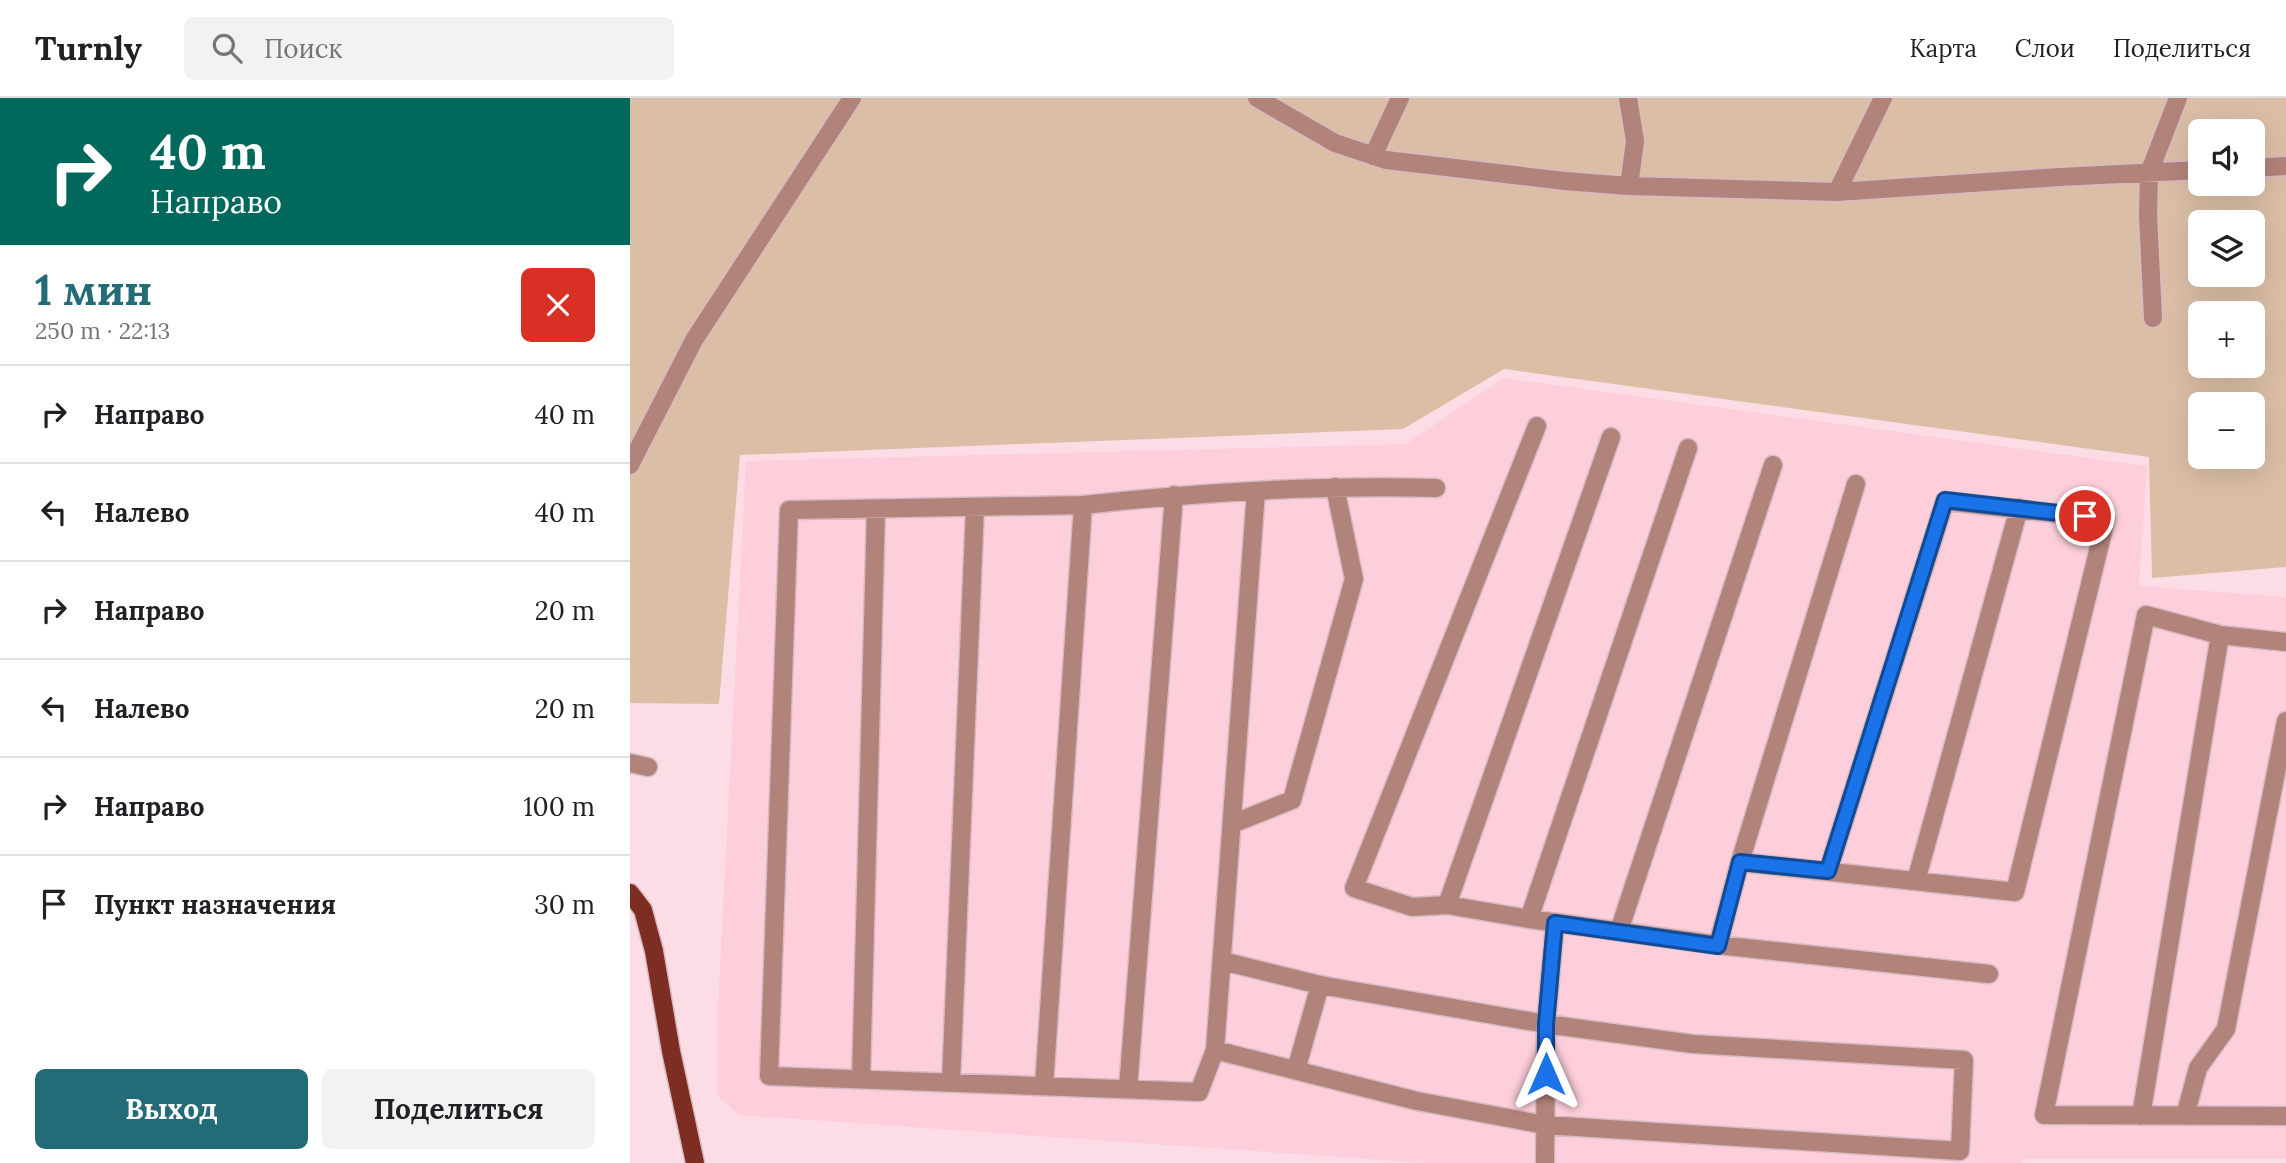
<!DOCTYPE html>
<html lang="ru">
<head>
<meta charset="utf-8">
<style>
	body { margin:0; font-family:Lora,serif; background:#f2f2f2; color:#202124; height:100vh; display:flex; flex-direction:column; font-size:26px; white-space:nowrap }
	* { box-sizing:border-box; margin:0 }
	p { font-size:23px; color:#757577 }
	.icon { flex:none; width:38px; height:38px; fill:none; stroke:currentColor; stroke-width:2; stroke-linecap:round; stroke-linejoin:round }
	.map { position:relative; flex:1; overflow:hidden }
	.details { display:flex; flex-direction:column; background:#fff; width:630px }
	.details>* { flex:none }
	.hud { background:#00695c; color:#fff; overflow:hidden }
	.tools { position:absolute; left:1558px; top:21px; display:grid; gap:14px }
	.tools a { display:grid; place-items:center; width:77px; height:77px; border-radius:10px; background:#fff; box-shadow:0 7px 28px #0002; font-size:35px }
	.pin { position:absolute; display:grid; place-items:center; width:60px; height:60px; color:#fff; margin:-30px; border:4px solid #fff; border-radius:50%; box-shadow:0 2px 7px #0007 }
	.me { position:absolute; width:77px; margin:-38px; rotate:0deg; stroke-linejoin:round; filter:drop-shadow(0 0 5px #0008) }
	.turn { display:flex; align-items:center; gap:24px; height:147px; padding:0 35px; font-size:32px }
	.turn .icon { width:91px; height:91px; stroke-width:2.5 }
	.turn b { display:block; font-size:49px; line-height:60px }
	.round { display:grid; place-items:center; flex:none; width:74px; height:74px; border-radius:10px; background:#f2f2f2 }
	.headline { display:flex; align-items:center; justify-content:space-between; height:119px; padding:0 35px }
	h1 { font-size:42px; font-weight:800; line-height:52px; color:#236c77 }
	.action { display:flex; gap:14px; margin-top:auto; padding:14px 35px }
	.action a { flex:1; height:80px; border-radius:10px; background:#236c77; color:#fff; font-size:28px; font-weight:800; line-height:80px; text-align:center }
	.action a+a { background:#f2f2f2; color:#202124 }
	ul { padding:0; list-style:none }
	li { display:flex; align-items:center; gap:21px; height:98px; padding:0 35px; border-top:2px solid #e0e0e0 }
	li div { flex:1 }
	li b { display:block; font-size:26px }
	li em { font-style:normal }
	header { display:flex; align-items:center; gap:42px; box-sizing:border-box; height:98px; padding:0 35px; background:#fff; border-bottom:2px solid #e0e0e0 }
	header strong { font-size:33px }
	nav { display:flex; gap:38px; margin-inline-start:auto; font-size:24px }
	.search { width:490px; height:63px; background:#f2f2f2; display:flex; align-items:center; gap:18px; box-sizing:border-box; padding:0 24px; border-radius:10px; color:#757577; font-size:26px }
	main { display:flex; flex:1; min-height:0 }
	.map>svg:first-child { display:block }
	.built { fill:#fecfdb }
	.green { fill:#dbbea6; fill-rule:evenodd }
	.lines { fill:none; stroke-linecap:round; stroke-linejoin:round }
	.minor-casing { stroke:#d7bbc3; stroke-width:21 }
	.major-casing { stroke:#d7bbc3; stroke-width:21 }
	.minor { stroke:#b2837a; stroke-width:18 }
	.major { stroke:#7d2d21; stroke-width:18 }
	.route-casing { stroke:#114b97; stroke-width:18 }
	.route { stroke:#1a73e8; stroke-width:12 }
</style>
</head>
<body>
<header>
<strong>Turnly</strong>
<div class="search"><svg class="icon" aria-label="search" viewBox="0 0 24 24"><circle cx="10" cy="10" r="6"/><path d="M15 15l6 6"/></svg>Поиск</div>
<nav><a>Карта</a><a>Слои</a><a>Поделиться</a></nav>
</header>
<main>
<section class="details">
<div class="hud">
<div class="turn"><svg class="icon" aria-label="right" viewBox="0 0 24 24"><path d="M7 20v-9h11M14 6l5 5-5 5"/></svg><div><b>40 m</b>Направо</div></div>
</div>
<div class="headline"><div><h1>1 мин</h1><p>250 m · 22:13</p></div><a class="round" style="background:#d93025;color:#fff"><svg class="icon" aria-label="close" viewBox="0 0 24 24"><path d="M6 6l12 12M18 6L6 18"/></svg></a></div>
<ul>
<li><svg class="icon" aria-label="right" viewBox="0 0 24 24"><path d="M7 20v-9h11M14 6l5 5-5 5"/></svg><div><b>Направо</b></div><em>40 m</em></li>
<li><svg class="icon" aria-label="left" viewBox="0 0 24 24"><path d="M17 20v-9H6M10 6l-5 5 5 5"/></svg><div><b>Налево</b></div><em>40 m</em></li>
<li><svg class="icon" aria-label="right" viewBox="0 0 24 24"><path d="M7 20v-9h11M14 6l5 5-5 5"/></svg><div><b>Направо</b></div><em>20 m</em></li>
<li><svg class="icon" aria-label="left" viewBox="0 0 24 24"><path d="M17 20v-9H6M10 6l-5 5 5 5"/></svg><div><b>Налево</b></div><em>20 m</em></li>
<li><svg class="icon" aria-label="right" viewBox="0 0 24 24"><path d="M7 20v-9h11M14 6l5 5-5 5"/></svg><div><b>Направо</b></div><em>100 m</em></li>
<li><svg class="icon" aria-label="arrive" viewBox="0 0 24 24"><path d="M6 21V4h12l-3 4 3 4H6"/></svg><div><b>Пункт назначения</b></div><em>30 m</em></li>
</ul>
<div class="action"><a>Выход</a><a>Поделиться</a></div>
</section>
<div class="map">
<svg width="1656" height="1065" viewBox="0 0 1656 1065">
	<rect width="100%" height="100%" fill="#fcdde5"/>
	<path class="built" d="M874 280 1517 368 1509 488 1656 499V1061H1395L1391 1065H794L109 1017 88 998V907L116 363 776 346Z"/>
	<path class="green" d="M0 0H1656V469L1522 480 1519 359 874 271 773 331 110 357 89 606 0 605ZM1570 33H1622V86H1570ZM1570 124H1622V177H1570ZM1570 215H1622V268H1570ZM1570 306H1622V359H1570Z"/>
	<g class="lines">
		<g class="minor-casing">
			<path id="minor" d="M627 0 705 45 756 62 935 83 999 88 1207 94 1430 79 1570 72
				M998 0 1005 43 999 88
				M743 58 770 0
				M1622 70 1656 68
				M1207 94 1253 0
				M1523 220 1518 117 1519 75 1548 0
				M907 328 724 790 782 809 817 807 899 821 1088 847 1359 876
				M0 367 64 242 222 0
				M453 407C570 394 688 387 806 390
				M1656 544 1590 537 1516 517 1414 1017 1656 1018
				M0 665 18 669
				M602 726 662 702 724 481 705 389
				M1110 764 1385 794 1476 421 1315 403 1198 773
				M1286 783 1389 410
				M817 807 981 339
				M899 821 1058 350
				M989 833 1143 367
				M1088 847 1110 764 1226 386
				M592 863 690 887
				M585 952 787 1003 915 1027 1330 1053 1334 962 1063 946 916 926 690 887 666 972
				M231 981 246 411
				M321 984 345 409
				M414 988 453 407 159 412 139 978 569 994 585 952 626 393
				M498 991 544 397
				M1511 1018 1590 537
				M1555 1018 1568 970 1596 931 1656 623
				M915 1065 916 926 925 825"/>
		</g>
		<g class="major-casing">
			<path id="major" d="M0 795 13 812 24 853 41 953 65 1065"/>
		</g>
		<use href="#minor" class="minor"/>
		<use href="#major" class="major"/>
	</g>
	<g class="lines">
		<g class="route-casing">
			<path id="route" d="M916 976V926L925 825 1088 848 1110 764 1198 773 1315 402 1455 418"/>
		</g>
		<use href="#route" class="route"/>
	</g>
</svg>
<div class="tools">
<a><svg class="icon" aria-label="sound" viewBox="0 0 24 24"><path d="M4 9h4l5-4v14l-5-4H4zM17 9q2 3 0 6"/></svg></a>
<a><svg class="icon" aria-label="layers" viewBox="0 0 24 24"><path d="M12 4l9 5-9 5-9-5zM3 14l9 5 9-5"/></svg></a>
<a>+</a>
<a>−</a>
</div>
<div class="pin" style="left:1455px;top:418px;background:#d93025"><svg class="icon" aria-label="arrive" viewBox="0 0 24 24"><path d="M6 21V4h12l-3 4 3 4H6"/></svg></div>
<svg class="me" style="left:916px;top:976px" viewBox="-20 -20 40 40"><path d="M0-17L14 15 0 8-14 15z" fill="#1a73e8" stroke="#fff" stroke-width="4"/></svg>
</div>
</main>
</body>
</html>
